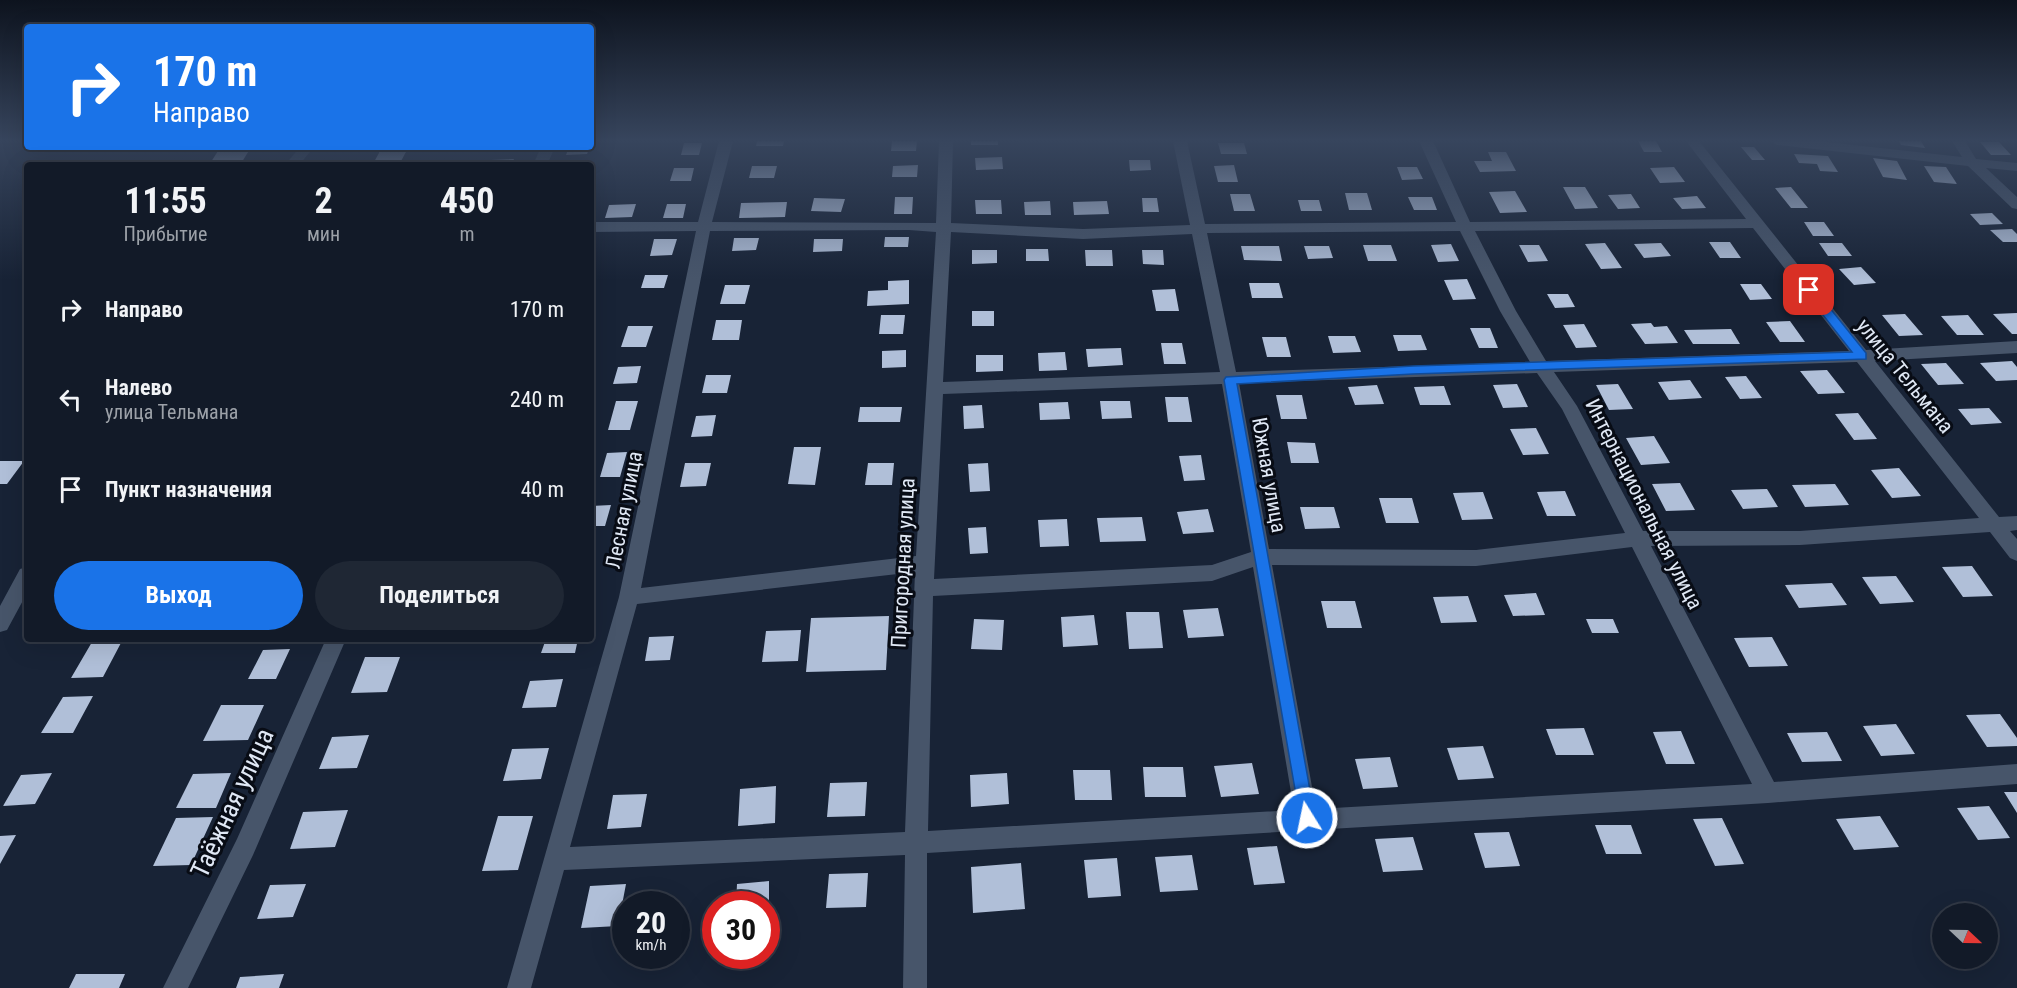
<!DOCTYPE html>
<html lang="ru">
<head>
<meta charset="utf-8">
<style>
	body { margin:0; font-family:"Roboto Condensed",sans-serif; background:#1f2734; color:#f1f3f6; height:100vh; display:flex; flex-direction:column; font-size:22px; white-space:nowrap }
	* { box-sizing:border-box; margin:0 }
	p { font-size:20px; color:#9ca1a8 }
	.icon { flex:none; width:33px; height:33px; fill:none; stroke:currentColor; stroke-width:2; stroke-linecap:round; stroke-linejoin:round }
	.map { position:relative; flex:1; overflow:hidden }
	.details { position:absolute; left:24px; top:162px; width:570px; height:480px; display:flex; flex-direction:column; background:#121a28; border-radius:6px; box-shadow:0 6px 24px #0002,0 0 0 2px #313845 }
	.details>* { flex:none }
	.hud { position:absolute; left:24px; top:24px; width:570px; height:126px; border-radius:6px; box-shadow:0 6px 24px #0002,0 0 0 2px #313845; background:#1a73e8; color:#fff; overflow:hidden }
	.needle { width:39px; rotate:112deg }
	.controls { position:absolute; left:1932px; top:903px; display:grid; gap:12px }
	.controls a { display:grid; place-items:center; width:66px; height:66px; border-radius:50%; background:#121a28; box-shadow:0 6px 24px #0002,0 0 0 2px #313845; font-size:30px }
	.speed { position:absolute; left:612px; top:891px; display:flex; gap:12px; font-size:30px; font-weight:700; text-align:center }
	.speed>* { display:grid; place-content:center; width:78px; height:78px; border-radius:50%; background:#121a28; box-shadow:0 6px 24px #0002,0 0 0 2px #313845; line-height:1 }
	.speed small { font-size:15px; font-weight:400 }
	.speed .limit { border:9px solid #d22; background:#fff; color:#111 }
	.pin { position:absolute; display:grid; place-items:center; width:51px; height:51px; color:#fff; margin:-26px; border-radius:12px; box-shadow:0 3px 9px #0006 }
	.me { position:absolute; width:66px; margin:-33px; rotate:350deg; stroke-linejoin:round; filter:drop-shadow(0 0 4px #0008) }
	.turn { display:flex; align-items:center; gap:21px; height:126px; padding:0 30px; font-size:27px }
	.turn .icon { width:78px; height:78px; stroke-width:2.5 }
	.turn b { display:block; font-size:42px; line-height:51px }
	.eta { display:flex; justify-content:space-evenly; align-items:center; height:102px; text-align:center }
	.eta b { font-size:36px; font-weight:700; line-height:42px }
	.cta { display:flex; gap:12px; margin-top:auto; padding:12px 30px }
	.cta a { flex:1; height:69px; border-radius:36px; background:#1a73e8; color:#fff; font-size:24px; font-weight:700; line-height:69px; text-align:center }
	.cta a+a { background:#1f2734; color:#f1f3f6 }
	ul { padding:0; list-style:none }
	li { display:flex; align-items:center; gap:18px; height:90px; padding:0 30px }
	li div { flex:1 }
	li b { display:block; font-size:22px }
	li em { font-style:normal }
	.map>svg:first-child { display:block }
	.building { fill:#b0bfd8 }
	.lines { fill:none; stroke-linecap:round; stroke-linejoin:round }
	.street { fill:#47556a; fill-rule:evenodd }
	.route { fill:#1a73e8; stroke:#114b97; stroke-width:1.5 }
	.labels { text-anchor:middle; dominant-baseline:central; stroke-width:6; stroke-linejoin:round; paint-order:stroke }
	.street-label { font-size:21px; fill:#e0e8f5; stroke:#080c15 }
	.near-street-label { font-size:26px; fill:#e0e8f5; stroke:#080c15 }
</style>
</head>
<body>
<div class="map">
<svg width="2017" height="988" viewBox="0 0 2017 988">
	<rect width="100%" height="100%" fill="#182336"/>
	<path class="building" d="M757 141H784L783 146H756Z
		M892 141H917L916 151H891Z
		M971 141H998V145H971Z
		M1638 141H1656L1662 152H1644Z
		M1899 141H1921L1925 148 1901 145Z
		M1980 142H1999L2011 155H1991Z
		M684 143H702L699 155H681Z
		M1218 143H1244L1247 154H1221Z
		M569 147H590L587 154 566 155Z
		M1741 147H1754L1765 160H1752Z
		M250 149 240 165H209L218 151Z
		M407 150 400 163 373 164 380 151Z
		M1488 152H1506L1516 171 1480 172 1474 161H1492Z
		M1794 154 1828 156 1838 172 1820 171 1817 164 1799 163Z
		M1002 157 1003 169 976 170 975 158Z
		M1873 158 1897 161 1907 180 1883 177Z
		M514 159 511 165H488L491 160Z
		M1129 160H1150L1151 170 1130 171Z
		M918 165 917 177H892L893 166Z
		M1234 165 1238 182H1218L1214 166Z
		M752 166H777L774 178H749Z
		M1924 166 1946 167 1957 184 1934 182Z
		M1397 167H1417L1423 179 1402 180Z
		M1674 167 1685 182 1660 183 1650 168Z
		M674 168H694L691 181H670Z
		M1563 187H1585L1598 208 1575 209Z
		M1791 187 1808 208H1791L1775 188Z
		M1515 191 1527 212 1500 213 1489 192Z
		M1345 193H1367L1372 210H1349Z
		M1230 194H1250L1255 211H1234Z
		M1631 194 1640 208 1618 209 1608 195Z
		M1697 196 1706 208 1682 209 1673 198Z
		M895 197H913L912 214H894Z
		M1408 197H1432L1437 210H1414Z
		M814 198 845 199 841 212 811 211Z
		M1142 198H1157L1159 212H1143Z
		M975 200H1001L1002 214H976Z
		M1298 200H1319L1322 211H1301Z
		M1050 201 1051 215H1025L1024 202Z
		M1107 201 1109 214 1074 215 1073 202Z
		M787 202 785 217 739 218 741 203Z
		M636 204 632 217 605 218 609 205Z
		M667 204H686L683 218H663Z
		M1992 213 2003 224 1980 225 1970 214Z
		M1804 222H1824L1834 236H1813Z
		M2012 229 2017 234V242H2003L1990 230Z
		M885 237H909L908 247H884Z
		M734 238H759L756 250 732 251Z
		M654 239H677L672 255 650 256Z
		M814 239H843L842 251 813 252Z
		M1709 242H1730L1741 258H1720Z
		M1605 243 1622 268 1601 269 1585 244Z
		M1661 243 1671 256 1644 258 1634 244Z
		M1819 243H1842L1852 256H1828Z
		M1451 244 1459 261 1438 262 1431 245Z
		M1363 245H1391L1397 261H1368Z
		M1519 245H1539L1548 261 1528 262Z
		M1241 246H1279L1282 261 1244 260Z
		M1304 246H1329L1333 258 1308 259Z
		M1026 249H1048L1049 261H1026Z
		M972 250H997V263L972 264Z
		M1085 250H1112L1113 266H1086Z
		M1142 250H1163L1164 265 1143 264Z
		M1861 267 1876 283 1854 285 1839 269Z
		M645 275H668L664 288H641Z
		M1467 279 1476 299 1453 300 1444 280Z
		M909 280V304L867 306 868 291 888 290V281Z
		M1249 283H1279L1283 298H1252Z
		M1740 284H1761L1772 299 1750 300Z
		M725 285H750L745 304H720Z
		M1175 289 1179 311H1156L1152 290Z
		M1547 294H1568L1575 307 1555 308Z
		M972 311H994V326H972Z
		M2017 313V334H2012L1993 314Z
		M1905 314 1923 335 1899 336 1882 315Z
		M881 315H905L903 334H879Z
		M1968 315 1984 335H1957L1941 316Z
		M716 320H742L739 340H712Z
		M1790 321 1805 342H1780L1766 322Z
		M1651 323 1654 327 1667 326 1678 343 1645 344 1631 324Z
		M1584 324 1597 347 1576 348 1563 325Z
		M628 326H653L646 347H621Z
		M1470 328H1490L1498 348H1479Z
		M1731 329 1740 344H1693L1684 330Z
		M1393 335H1421L1427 350 1398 351Z
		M1328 336H1355L1361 352 1333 353Z
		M1262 337H1286L1291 357H1267Z
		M1161 343H1182L1186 364H1164Z
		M1121 348 1123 365 1088 367 1086 349Z
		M906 350V367L882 368V351Z
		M1065 352 1067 370 1039 371 1038 353Z
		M976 355H1003V371L976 372Z
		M2012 361 2017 367V380L1996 381 1980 363Z
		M1946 363 1964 384 1938 385 1921 364Z
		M641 366 637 383 613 384 618 367Z
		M1827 370 1845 393 1818 394 1800 371Z
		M706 375H731L727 393H702Z
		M1746 376 1762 398 1740 399 1725 377Z
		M1690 380 1702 398 1669 400 1658 382Z
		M1517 384 1528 407 1503 408 1493 385Z
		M1618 384 1633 409 1609 410 1596 385Z
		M1377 385 1384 404 1355 405 1348 387Z
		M1444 386 1451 405H1420L1414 387Z
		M1276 395H1302L1307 419H1281Z
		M1165 397H1188L1192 422H1168Z
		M616 401H638L630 430H608Z
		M1100 401H1130L1132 418 1102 419Z
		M1068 402 1070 419 1040 420 1039 403Z
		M982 405 984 428 964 429 963 406Z
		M860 407H902L900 422H858Z
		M1989 408 2002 423 1971 425 1958 409Z
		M1858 413 1877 439 1854 440 1835 414Z
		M716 415 712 436 691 437 696 416Z
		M1536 428 1549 454 1523 455 1510 429Z
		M1654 436 1670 463 1641 465 1626 438Z
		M1287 442 1315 443 1319 463H1291Z
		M794 447H821L815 485 788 484Z
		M627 452 620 477H600L607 453Z
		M1201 455 1205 480 1184 481 1179 456Z
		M0 461H24L7 484H0Z
		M685 463H711L706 486 680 487Z
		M868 463H894L892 485H865Z
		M988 463 990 491 970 492 968 464Z
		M1899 468 1921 496 1892 498 1871 470Z
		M1680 483 1695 510 1666 511 1652 484Z
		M1835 484 1849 505 1805 507 1792 485Z
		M1767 489 1778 507 1743 509 1731 490Z
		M1565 491 1576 516H1547L1537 492Z
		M1483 492 1493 519 1462 520 1453 493Z
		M1379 498H1412L1419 523H1386Z
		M611 505 605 526H591V506Z
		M1300 507H1334L1340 528 1305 529Z
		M1208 509 1214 532 1183 534 1177 512Z
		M1142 517 1146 541 1100 542 1097 518Z
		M1067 519 1069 546 1040 547 1038 520Z
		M986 527 988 553 970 554 968 528Z
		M1972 566 1993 596 1963 597 1942 567Z
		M1896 576 1914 602 1880 604 1862 577Z
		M1832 583 1847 605 1799 608 1785 585Z
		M1536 593 1545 615 1513 616 1504 595Z
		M1468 596 1477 622 1441 623 1433 597Z
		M1321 601H1355L1362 628H1327Z
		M1218 608 1224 636 1188 638 1183 610Z
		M1126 612H1159L1163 648 1129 649Z
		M1094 615 1098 645 1063 647 1061 617Z
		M889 616 886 670 806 672 811 618Z
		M974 619 1004 620 1002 650 971 649Z
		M1586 619H1613L1619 633H1592Z
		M801 630 798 661 762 662 766 631Z
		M674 636 670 660 645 661 649 637Z
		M1772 637 1788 666 1749 667 1734 638Z
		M546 639H578L575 653H541Z
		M122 641 103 677 71 678 92 642Z
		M290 649 276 679H248L263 650Z
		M365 657H400L387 692 351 693Z
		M563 679 556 707 522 708 530 681Z
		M93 696 73 733H41L63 697Z
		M221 705H264L248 740 203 741Z
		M2000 714 2017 738V746L1987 747 1966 715Z
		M1896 724 1915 754 1881 756 1863 726Z
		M1584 728 1594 755H1556L1546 729Z
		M1681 731 1695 764H1666L1653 732Z
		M1827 732 1842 761 1802 762 1787 733Z
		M369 735 357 768 319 769 332 737Z
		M1483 746 1494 778 1458 780 1447 748Z
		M549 748 541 779 503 781 512 749Z
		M1390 757 1398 787 1363 789 1355 759Z
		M1252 763 1259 794 1221 797 1214 766Z
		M1143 767H1183L1186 797H1145Z
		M1073 770H1110L1112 800H1075Z
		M52 773 35 804 3 806 21 775Z
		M231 773 216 808H176L193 774Z
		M1007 773 1009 804 971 807 970 775Z
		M867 782 865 816 827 817 830 783Z
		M776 786 775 823 738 826 740 789Z
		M2004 792H2017V813Z
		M647 794 641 827 607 829 613 795Z
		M1989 806 2010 838 1978 840 1957 808Z
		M348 810 335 847 290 849 303 812Z
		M498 816H533L518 870 482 871Z
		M1880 816 1899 847 1854 850 1836 819Z
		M213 817 191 865 153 866 176 818Z
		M1722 818 1744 864 1715 866 1693 819Z
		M1595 825H1631L1642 854H1606Z
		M1509 832 1520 866 1485 868 1474 833Z
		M16 835 0 864V836Z
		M1413 837 1423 870 1383 872 1375 839Z
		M1277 846 1285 883 1254 885 1247 848Z
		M1192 855 1198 890 1160 892 1155 857Z
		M1117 858 1121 896 1088 898 1084 860Z
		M1021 863 1025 909 973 913 971 867Z
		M868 873 866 907 826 908 829 874Z
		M769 881V904H736L737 884Z
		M306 884 293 917 257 919 270 885Z
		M626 884 618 926 581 928 590 886Z
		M76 974H125L119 988H69Z
		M284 974 279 988H236L240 977Z"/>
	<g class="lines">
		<path class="street" d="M719 141H733L712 222 936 223 939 141H953L951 223 1083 229 1190 225 1173 141H1187L1205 224 1456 222 1419 141H1433L1470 222 1746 219 1686 141H1699L1866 350 2017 341V353L1875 361 1999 517 2017 516V530L2010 531 2017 539V561L2010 558 1990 532 1800 545 1651 546 1774 782 2017 764V784L1768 803 927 853V988H903L905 855 564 870 531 988H507L619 597 696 231 591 232V222H698ZM1753 228 1849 351 1546 361 1516 311 1475 231ZM909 230 936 232 916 556 641 588 710 231ZM1460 231 1500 311 1530 362 1236 372 1207 233ZM951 232 1083 239 1192 234 1220 372 943 382ZM1857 362 1979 518 1800 531H1643L1577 406 1554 372ZM1537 373 1562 409 1625 533 1476 550 1269 549 1239 383ZM1222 384 1251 552 1212 565 934 579 943 394ZM1632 547 1752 784 1316 809 1272 565 1476 566ZM1253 567 1294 810 928 831 933 596 1212 581ZM915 572 905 832 570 847 637 604Z
			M1771 141H1817L1962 157 1952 141H1965L1976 159 2017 163V171L1986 168 2017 197V209L2012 208 1968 166 1777 145Z
			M300 147H314L299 165H285Z
			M541 147H555L547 165H533Z
			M27 567V593L7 630 0 632V606L20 569Z
			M326 639H346L253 855 188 988H163L237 839Z"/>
	</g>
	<linearGradient id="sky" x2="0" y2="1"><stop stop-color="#0d131e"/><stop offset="0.5" stop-color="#37455d"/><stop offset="1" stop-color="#37455d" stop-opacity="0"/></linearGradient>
	<rect width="2017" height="280" fill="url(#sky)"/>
	<path class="route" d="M1809 286 1813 287 1866 353V359L1413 374 1237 384 1315 818 1313 824 1307 826 1301 824 1224 380 1226 377 1413 366 1852 352 1805 292V287Z"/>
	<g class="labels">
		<g class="street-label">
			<text transform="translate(1905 376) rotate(51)">улица Тельмана</text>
			<text transform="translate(1269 475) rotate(80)">Южная улица</text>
			<text transform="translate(1644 504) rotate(63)">Интернациональная улица</text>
			<text transform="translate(624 510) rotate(-79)">Лесная улица</text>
			<text transform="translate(903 563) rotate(-87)">Пригородная улица</text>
		</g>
		<g class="near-street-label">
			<text transform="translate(232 803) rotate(-65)">Таёжная улица</text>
		</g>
	</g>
</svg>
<div class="controls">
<a><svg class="needle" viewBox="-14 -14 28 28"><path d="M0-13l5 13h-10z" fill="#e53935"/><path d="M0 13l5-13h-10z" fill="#9ca1a8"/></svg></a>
</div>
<div class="speed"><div>20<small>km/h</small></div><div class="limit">30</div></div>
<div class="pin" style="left:1809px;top:290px;background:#d93025"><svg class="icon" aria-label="arrive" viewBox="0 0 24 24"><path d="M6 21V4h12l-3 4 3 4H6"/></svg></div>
<svg class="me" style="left:1307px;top:818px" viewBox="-20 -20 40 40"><circle r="17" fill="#1a73e8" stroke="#fff" stroke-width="3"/><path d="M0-11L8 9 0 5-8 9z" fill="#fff"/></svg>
<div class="hud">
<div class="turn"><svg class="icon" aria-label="right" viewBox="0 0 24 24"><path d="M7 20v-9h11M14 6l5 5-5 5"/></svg><div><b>170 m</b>Направо</div></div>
</div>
<section class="details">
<div class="eta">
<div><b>11:55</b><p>Прибытие</p></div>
<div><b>2</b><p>мин</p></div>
<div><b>450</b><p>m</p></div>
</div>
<ul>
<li><svg class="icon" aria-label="right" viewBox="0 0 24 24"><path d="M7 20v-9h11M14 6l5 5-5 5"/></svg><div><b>Направо</b></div><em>170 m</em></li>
<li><svg class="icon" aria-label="left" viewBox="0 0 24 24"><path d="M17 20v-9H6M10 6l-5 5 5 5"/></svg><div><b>Налево</b><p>улица Тельмана</p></div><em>240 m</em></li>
<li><svg class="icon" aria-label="arrive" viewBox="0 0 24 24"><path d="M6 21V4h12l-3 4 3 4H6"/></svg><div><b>Пункт назначения</b></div><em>40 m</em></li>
</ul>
<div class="cta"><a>Выход</a><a>Поделиться</a></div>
</section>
</div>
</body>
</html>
